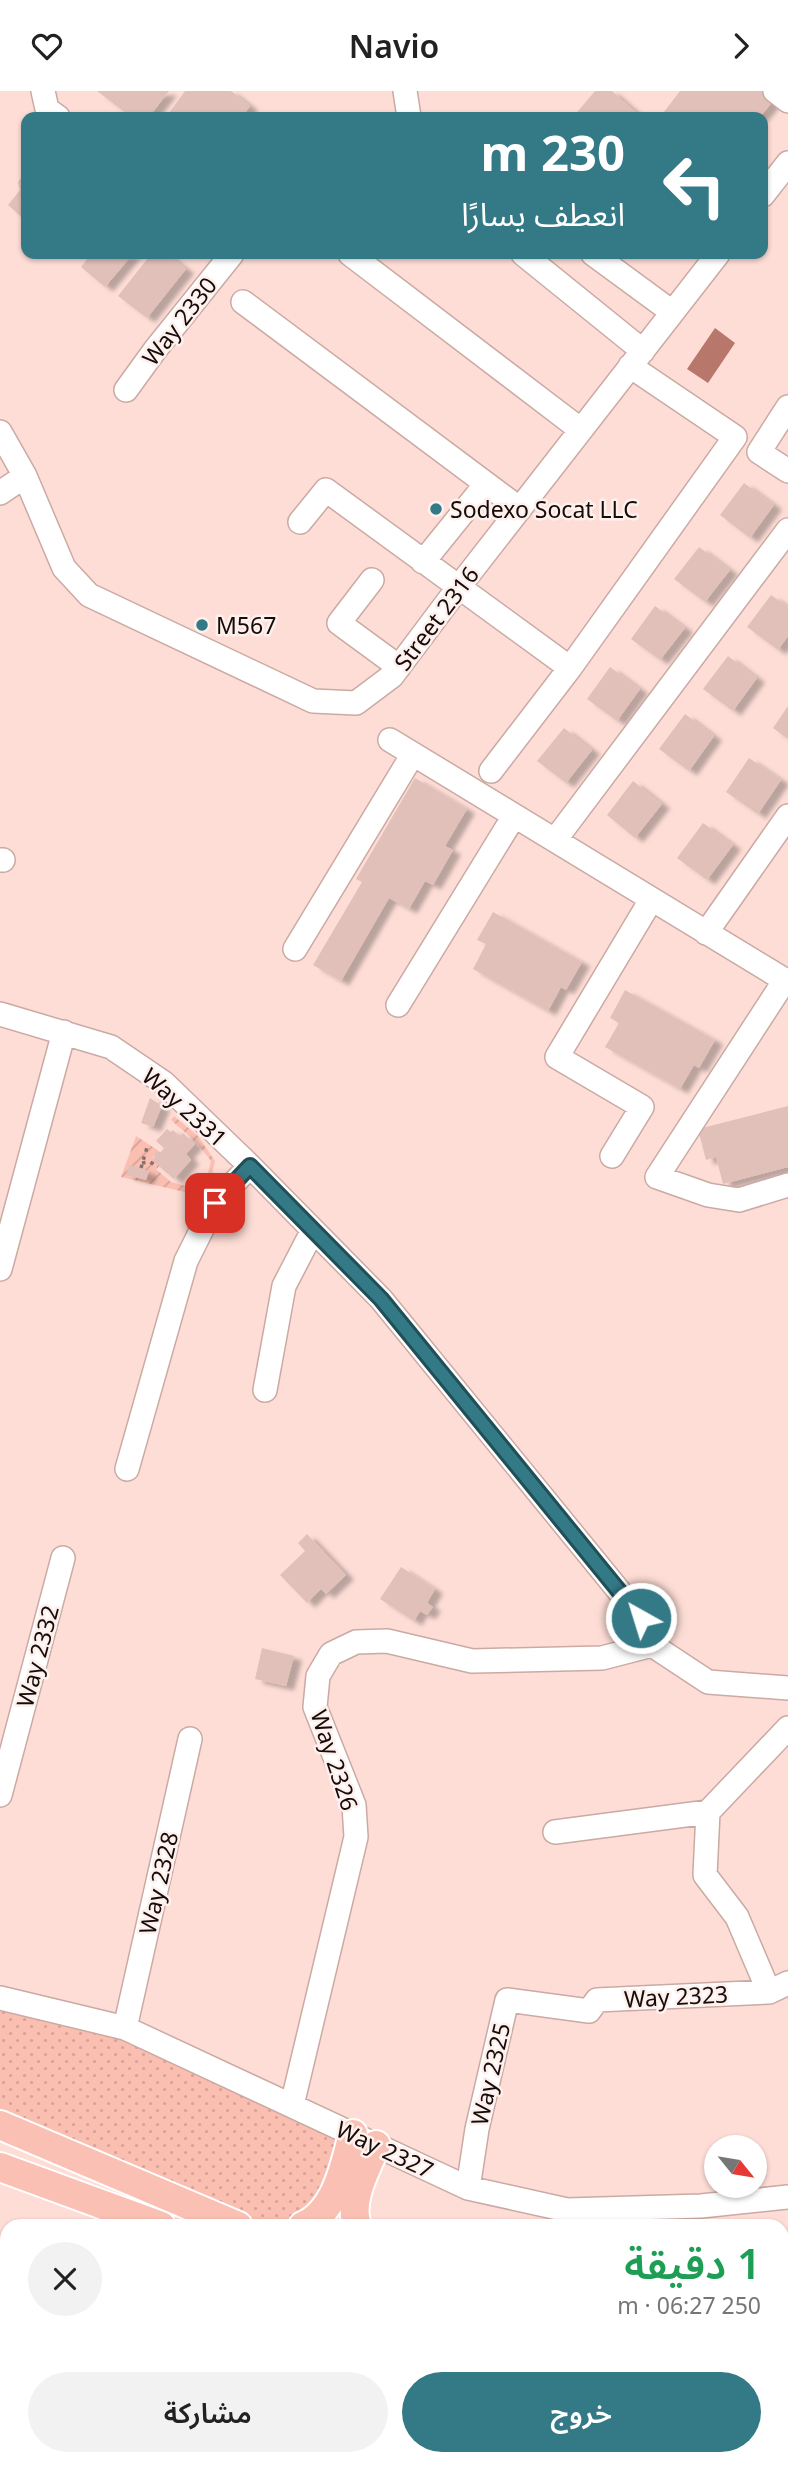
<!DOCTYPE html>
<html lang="ar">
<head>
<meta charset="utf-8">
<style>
	body { margin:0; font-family:"Noto Sans","Noto Sans Arabic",sans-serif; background:#f2f2f2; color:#222; direction:rtl; height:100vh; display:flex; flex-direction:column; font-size:26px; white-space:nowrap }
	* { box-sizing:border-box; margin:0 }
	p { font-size:23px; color:#767676 }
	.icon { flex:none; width:38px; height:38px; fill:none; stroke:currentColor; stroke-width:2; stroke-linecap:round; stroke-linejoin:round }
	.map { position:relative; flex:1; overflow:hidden; direction:ltr }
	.sheet { position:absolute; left:0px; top:2128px; width:789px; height:247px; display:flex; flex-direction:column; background:#fff; border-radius:21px 21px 0 0; box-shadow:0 2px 5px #0004; direction:rtl }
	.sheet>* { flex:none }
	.top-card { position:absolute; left:21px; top:21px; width:747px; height:147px; border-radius:14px; box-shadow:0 2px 5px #0004; direction:rtl; background:#337986; color:#fff; overflow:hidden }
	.needle { width:46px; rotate:120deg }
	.fabs { position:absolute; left:704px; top:2044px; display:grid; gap:14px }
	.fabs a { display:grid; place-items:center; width:63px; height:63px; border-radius:50%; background:#fff; box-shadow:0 2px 5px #0004; font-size:35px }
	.pin { position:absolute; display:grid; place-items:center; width:60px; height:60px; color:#fff; margin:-30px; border-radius:14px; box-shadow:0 4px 10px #0006 }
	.me { position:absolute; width:77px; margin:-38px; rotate:321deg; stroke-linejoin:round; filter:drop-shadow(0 0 5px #0008) }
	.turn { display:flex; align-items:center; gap:24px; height:147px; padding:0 28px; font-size:32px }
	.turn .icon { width:91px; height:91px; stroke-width:2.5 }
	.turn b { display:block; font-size:49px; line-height:60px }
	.round { display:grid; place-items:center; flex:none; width:74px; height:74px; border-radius:37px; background:#f2f2f2 }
	.headline { display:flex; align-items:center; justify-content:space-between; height:119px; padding:0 28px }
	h1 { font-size:42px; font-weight:600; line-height:52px; color:#1e9e55 }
	.primary-button { display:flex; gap:14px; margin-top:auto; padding:14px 28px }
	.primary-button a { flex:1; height:80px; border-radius:42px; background:#337986; color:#fff; font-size:28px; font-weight:600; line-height:80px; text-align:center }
	.primary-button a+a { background:#f2f2f2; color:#222 }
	header { display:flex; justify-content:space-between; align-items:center; height:91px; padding:0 28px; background:#fff; font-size:32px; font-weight:600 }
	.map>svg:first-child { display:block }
	.grass { fill:url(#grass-dots) }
	.garden { fill:url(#garden-furrows) }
	.water { fill:#b7776a }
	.building { fill:#e1c0b9; filter:url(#shadow) }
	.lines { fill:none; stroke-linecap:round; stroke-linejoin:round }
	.minor-casing { stroke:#caaaa3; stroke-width:26 }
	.major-casing { stroke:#fff; stroke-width:32 }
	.path { stroke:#85706b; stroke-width:3.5; stroke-dasharray:3.5 5; stroke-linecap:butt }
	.minor { stroke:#fff; stroke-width:23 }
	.major { stroke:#fac0b4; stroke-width:28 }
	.route-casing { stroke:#214f57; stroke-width:18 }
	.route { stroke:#337986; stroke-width:12 }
	.poi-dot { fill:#337986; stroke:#fdf0ed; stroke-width:2.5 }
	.labels { text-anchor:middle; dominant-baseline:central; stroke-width:5; stroke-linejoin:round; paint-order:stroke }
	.street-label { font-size:23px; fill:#160b09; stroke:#fdf0ed }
	.poi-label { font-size:23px; fill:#160b09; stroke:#fdf0ed; text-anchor:start }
</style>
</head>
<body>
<header><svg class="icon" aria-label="forward" viewBox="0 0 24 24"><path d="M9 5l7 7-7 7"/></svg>Navio<svg class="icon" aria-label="heart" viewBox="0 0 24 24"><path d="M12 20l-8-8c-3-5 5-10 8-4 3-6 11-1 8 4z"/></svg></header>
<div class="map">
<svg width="788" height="2374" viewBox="0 0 788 2374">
	<defs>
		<pattern id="grass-dots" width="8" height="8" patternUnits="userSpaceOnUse" patternTransform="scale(1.75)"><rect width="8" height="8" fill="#fbbfb2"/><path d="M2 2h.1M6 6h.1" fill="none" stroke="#d6a398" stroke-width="1.8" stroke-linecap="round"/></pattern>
		<pattern id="garden-furrows" width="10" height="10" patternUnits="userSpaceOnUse" patternTransform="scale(1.75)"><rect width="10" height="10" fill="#fbbfb2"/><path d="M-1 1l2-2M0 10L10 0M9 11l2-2" fill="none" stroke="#d6a398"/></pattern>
		<filter id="shadow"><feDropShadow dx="8" dy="4.5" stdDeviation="2" flood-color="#0004"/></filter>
	</defs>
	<rect width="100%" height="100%" fill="#feddd6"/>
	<path class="grass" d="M0 1909 124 1938 351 2044 343 2072 298 2135H266L221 2125 0 2031Z"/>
	<path class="garden" d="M174 1025 198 1045 215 1070 209 1096 197 1104 121 1086 136 1045 159 1060 153 1066 159 1075 156 1078 171 1091 198 1098 205 1094 211 1070 197 1052 171 1029Z"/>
	<path class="water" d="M715 237 735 252 708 292 687 278Z"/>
	<path class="building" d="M97 0H169L149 26H131Z
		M185 0H231L250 15 242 26H166Z
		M595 0H612L641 26H573Z
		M680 0H761L773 10 760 26H660Z
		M26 80V130L8 114 20 99 18 91Z
		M91 163H133L105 196 81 176Z
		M151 163H167L186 178 147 227 118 205Z
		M744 392 774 414 750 447 720 424Z
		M699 456 730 479 705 511 674 488Z
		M771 504 788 516V545L778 559 747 536Z
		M655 515 685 537 660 569 631 548Z
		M728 565 757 587 733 620 703 598Z
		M610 576 640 598 617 630 587 608Z
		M788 615V648L773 637Z
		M685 623 714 645 689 680 659 658Z
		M564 637 592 659 566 692 537 670Z
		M749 667 781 689 758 723 726 701Z
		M415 687 467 718 445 755 453 759 433 794 425 790 409 818 389 807 341 890 313 874 362 791 356 788Z
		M633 690 662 713 635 747 607 724Z
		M703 732 733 754 707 789 677 767Z
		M493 821 582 871 566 899 561 896 548 920 473 878 486 853 477 849Z
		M625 899 715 949 699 977 694 974 680 998 605 956 619 932 610 927Z
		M150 1007 162 1015 153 1036 141 1032Z
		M788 1015V1076L723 1093 716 1066 706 1069 698 1038Z
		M167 1038 171 1041 173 1039 180 1046 183 1042 195 1053 186 1063 191 1069 174 1088 153 1070 156 1060 161 1061 164 1057 156 1050Z
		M129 1074 149 1080 146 1089 126 1084Z
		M307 1443 346 1484 326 1503 321 1498 307 1512 280 1484 305 1460 298 1452Z
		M401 1476 435 1498 427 1512 433 1516 427 1524 420 1520 414 1530 380 1508Z
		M262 1557 294 1565 286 1595 255 1588Z
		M788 2238V2294L782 2295V2240Z
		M0 2320 7 2326V2367L0 2361Z
		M788 2336V2374H687V2371L711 2368H782V2337Z
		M8 2368H58L65 2374H15Z
		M327 2368H395L394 2374H326Z"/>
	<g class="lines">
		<g class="minor-casing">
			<path id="minor" d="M43 0 47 18 58 26
				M405 0 409 26
				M775 0 788 10
				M763 104 788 72
				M350 163 581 339
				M523 163 643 260
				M593 163 672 221
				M243 211 520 418
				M126 299 155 259 232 163
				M788 316 759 361 788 380
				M0 341 25 385 64 477 89 504 313 610 356 612 392 585 458 497 718 163
				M0 402 25 385
				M300 431 326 399 570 577
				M423 471 486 393
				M372 489 339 532 399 576
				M390 649 788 891
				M491 680 570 577 735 346 630 275
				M555 749 788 439
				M0 769H3
				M706 842 788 725
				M295 858 413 663
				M785 889 657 1086 708 1104 739 1109 788 1094
				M398 914 514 725
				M0 923 111 956 164 992 250 1075 381 1208 641 1527 652 1554
				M612 1065 642 1016 557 966 651 809
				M0 1178 64 941
				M265 1299 284 1195 313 1139
				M127 1378 186 1170 215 1112 250 1075
				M652 1554 708 1591 788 1597
				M0 1704 63 1467
				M555 1741 708 1721
				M769 1901 737 1826 705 1784 708 1721 788 1637
				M0 1907 125 1937 468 2097 567 2119 701 2115 788 2106
				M125 1937 190 1648
				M292 2014 356 1746 354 1714 315 1616 318 1585 331 1563 356 1551 387 1550 472 1570 602 1567 652 1554
				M468 2097 477 2038 507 1909 589 1920 597 1909 769 1901 788 1892
				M0 2237H7
				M782 2325 788 2324
				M493 2368 507 2374
				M408 2374 409 2368
				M603 2374 624 2368"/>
		</g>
		<g class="major-casing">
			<path id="major" d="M0 2034 238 2135
				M0 2076 161 2135
				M303 2135C336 2121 345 2074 353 2043
				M357 2135C348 2108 366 2079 376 2054
				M782 2163 788 2162
				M782 2184 788 2183
				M782 2216 788 2215"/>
		</g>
		<path class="path" d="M142 1072 150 1071 158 1076
			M141 1077 148 1053"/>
		<use href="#minor" class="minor"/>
		<use href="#major" class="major"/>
	</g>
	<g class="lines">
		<g class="route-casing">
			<path id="route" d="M215 1112 250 1075 381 1208 641 1527"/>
		</g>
		<use href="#route" class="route"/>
	</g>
	<g class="poi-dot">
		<circle cx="436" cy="418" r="7"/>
		<circle cx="202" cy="534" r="7"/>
	</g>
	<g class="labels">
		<g class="street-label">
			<text transform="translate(179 230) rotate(-52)">Way 2330</text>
			<text transform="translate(436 527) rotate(-53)">Street 2316</text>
			<text transform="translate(185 1016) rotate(42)">Way 2331</text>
			<text transform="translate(37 1565) rotate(-75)">Way 2332</text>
			<text transform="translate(335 1669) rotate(72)">Way 2326</text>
			<text transform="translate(158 1792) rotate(-77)">Way 2328</text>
			<text transform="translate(676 1905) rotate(-3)">Way 2323</text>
			<text transform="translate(490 1983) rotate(-77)">Way 2325</text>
			<text transform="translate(385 2058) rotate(25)">Way 2327</text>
		</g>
		<g class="poi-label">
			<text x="450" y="418">Sodexo Socat LLC</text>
			<text x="216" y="534">M567</text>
		</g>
	</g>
</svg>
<div class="fabs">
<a><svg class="needle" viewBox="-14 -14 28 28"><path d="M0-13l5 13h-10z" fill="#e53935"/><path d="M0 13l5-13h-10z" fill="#767676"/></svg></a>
</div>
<div class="pin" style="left:215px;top:1112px;background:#d93025"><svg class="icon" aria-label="arrive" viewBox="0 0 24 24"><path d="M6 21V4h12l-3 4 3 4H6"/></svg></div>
<svg class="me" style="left:641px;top:1527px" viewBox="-20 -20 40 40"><circle r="17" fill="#337986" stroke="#fff" stroke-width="3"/><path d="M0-11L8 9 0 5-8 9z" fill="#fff"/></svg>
<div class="top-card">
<div class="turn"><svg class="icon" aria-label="left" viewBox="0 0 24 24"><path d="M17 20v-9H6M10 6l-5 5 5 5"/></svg><div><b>230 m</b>انعطف يسارًا</div></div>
</div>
<section class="sheet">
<div class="headline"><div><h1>1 دقيقة</h1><p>250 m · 06:27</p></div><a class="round"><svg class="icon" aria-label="close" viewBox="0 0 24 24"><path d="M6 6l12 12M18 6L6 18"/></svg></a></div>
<div class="primary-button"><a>خروج</a><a>مشاركة</a></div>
</section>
</div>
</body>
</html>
